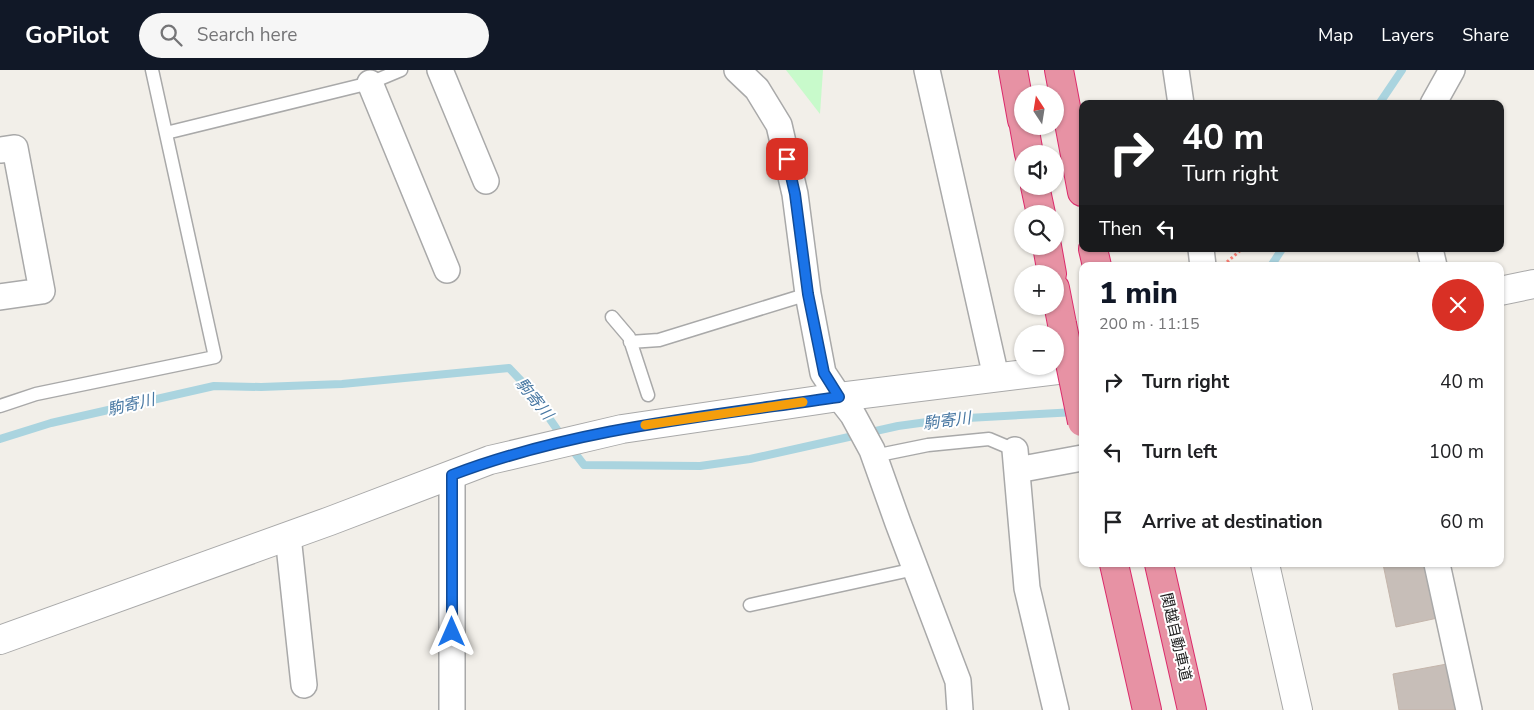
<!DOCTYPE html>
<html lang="en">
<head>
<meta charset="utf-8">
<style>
	body { margin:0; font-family:"Nunito Sans","Noto Sans JP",sans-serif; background:#f6f6f6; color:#202124; height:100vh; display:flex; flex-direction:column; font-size:19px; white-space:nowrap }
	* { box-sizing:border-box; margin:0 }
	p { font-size:16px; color:#757577 }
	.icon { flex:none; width:28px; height:28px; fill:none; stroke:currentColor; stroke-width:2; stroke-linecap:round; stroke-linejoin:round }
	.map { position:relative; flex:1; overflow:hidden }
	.side { position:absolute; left:1079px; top:192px; width:425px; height:305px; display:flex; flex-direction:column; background:#fff; border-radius:10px; box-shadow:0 1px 4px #0004 }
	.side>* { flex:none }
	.top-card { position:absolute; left:1079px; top:30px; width:425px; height:152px; border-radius:10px; box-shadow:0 1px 4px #0004; background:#202124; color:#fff; overflow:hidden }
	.needle { width:32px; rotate:348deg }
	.tools { position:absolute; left:1014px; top:15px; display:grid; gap:10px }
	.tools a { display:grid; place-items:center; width:50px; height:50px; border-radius:50%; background:#fff; box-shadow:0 1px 4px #0004; font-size:25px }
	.pin { position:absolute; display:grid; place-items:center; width:42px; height:42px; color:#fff; margin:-21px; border-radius:10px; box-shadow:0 2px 8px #0006 }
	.me { position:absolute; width:55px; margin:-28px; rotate:0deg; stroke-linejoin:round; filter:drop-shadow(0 0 4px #0008) }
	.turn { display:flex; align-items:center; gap:18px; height:105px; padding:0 20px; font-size:22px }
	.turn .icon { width:65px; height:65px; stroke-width:2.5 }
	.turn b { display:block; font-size:35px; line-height:42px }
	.then { display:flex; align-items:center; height:48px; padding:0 20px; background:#0003; gap:10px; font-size:19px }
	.round { display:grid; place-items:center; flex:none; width:52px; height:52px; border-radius:26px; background:#f6f6f6 }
	.headline { display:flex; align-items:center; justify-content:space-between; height:85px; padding:0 20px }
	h1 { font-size:30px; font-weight:800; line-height:38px; color:#111827 }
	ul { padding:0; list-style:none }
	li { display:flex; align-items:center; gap:15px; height:70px; padding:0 20px }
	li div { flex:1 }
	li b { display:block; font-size:19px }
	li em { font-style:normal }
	header { display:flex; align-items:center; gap:30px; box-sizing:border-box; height:70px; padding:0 25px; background:#111827; color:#fff }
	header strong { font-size:24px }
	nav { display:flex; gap:28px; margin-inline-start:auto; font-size:18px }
	.search { width:350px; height:45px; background:#f6f6f6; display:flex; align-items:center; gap:12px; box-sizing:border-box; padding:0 18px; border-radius:28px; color:#757577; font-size:19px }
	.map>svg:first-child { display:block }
	.park { fill:#c8facb }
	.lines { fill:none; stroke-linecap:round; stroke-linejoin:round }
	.stream { stroke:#aad4df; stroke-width:8 }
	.building { fill:#c7beb8; stroke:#c4b5ab }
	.service-casing { stroke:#a9a9a9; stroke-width:15 }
	.minor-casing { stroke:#a9a9a9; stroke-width:28 }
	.tertiary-casing { stroke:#a9a9a9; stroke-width:30 }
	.motorway-casing { stroke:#db2b6b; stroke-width:30 }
	.path { stroke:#f97d72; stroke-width:3; stroke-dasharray:2.5 2.5; stroke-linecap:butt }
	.service { stroke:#fff; stroke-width:12 }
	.minor { stroke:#fff; stroke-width:25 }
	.tertiary { stroke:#fff; stroke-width:28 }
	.motorway { stroke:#e792a4; stroke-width:28 }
	.motorway-bridge-casing { stroke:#db2b6b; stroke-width:30; stroke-linecap:butt }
	.motorway-bridge { stroke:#e792a4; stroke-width:28 }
	.route-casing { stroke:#114b97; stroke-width:12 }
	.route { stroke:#1a73e8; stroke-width:9 }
	.slow { stroke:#f59e0b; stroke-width:9 }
	.labels { text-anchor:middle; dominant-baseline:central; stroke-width:4; stroke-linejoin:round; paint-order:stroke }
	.street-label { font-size:15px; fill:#222; stroke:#fff }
	.water-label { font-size:16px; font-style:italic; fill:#4777a2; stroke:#fff }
</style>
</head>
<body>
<header>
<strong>GoPilot</strong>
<div class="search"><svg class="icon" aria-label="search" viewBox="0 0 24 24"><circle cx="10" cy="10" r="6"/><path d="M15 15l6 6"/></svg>Search here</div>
<nav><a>Map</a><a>Layers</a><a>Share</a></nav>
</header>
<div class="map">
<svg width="1534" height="640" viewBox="0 0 1534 640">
	<rect width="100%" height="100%" fill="#f2efe9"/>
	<path class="park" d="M786 0H823L820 44Z"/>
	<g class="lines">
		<path class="stream" d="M1379 34 1402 0
			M1271 196 1282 179
			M0 369 51 353 214 316 261 317 342 314 509 298 529 319 563 368
			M571 378 584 395 700 396 750 389 898 356 949 349 1076 342"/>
	</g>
	<path class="building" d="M1383 494H1436L1447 546 1396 557Z
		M1463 591 1471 640H1399L1393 604Z"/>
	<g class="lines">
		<g class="service-casing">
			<path id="service" d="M166 63 370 13 401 0
				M612 247 629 267 648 325
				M630 272 659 270 808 224
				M0 336 36 324 215 287 152 0
				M874 386 928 375 989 369 1015 380
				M750 535 915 499"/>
		</g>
		<g class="minor-casing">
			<path id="minor" d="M440 0 486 111
				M737 0 757 19 779 55 795 124 808 224 823 303 839 327 853 345 872 380 898 453 958 611 960 640
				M927 0 996 307
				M1176 0 1181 34
				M370 13 447 200
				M1433 34 1452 0
				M0 80 15 78 42 221 0 227
				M1201 179 1203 196
				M1430 179 1434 196
				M1015 380 1027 518 1056 640
				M1017 400 1082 388
				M288 466 304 615
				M1437 494 1469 640
				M452 640V405"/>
		</g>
		<g class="tertiary-casing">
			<path id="tertiary" d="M1500 221 1534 214
				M1265 494 1298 640
				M0 570 330 451 490 390 622 359 839 327 1082 297"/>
		</g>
		<g class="motorway-casing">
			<path id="motorway" d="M1013 0 1022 50
				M1059 0 1082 122
				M1024 56 1029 84
				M1035 116 1041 144
				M1047 176 1052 204
				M1093 179 1097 196
				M1055 218 1062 254
				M1114 494 1147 640
				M1159 494 1192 640"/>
		</g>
		<path class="path" d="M1227 192 1242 179"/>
		<use href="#service" class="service"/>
		<use href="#minor" class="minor"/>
		<use href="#tertiary" class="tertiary"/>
		<use href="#motorway" class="motorway"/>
		<g class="motorway-bridge-casing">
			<path id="motorway-bridge" d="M1062 254 1082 352"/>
		</g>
		<use href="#motorway-bridge" class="motorway-bridge"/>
	</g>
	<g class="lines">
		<g class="route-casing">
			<path id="route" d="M452 562V405C575 358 709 346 839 327L824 303 808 224 795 124 787 89"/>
		</g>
		<use href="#route" class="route"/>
		<path class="slow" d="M645 355 803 332"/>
	</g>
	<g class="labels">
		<g class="street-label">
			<text transform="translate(1176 567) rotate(77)">関越自動車道</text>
		</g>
		<g class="water-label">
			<text transform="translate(534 329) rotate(51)">駒寄川</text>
			<text transform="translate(131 335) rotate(-13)">駒寄川</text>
			<text transform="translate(947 351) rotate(-7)">駒寄川</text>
		</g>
	</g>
</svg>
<div class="tools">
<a><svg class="needle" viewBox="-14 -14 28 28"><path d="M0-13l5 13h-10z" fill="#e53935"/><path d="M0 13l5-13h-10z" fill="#757577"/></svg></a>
<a><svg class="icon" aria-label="sound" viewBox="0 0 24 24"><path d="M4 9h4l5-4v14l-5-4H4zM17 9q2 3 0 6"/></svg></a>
<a><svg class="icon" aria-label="search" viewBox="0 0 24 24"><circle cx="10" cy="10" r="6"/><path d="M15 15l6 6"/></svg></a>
<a>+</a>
<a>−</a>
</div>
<div class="pin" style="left:787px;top:89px;background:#d93025"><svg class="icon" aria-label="arrive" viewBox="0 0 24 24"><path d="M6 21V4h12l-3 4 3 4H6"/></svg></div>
<svg class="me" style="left:452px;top:562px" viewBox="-20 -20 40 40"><path d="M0-17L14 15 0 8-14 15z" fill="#1a73e8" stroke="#fff" stroke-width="4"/></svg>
<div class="top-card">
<div class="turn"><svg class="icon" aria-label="right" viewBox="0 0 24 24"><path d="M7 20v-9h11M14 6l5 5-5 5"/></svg><div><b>40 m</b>Turn right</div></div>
<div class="then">Then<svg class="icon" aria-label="left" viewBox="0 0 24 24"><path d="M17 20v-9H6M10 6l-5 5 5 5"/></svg></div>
</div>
<section class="side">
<div class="headline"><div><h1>1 min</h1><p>200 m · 11:15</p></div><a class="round" style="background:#d93025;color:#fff"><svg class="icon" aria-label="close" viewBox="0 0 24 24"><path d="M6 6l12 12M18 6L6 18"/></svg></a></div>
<ul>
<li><svg class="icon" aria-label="right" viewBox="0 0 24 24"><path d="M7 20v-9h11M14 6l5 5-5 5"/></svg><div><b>Turn right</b></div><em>40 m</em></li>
<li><svg class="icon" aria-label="left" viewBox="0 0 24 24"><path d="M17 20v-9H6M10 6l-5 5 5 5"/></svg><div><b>Turn left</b></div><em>100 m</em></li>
<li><svg class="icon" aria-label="arrive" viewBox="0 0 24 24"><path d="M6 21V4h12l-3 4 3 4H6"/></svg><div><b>Arrive at destination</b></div><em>60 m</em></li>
</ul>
</section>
</div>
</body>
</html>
